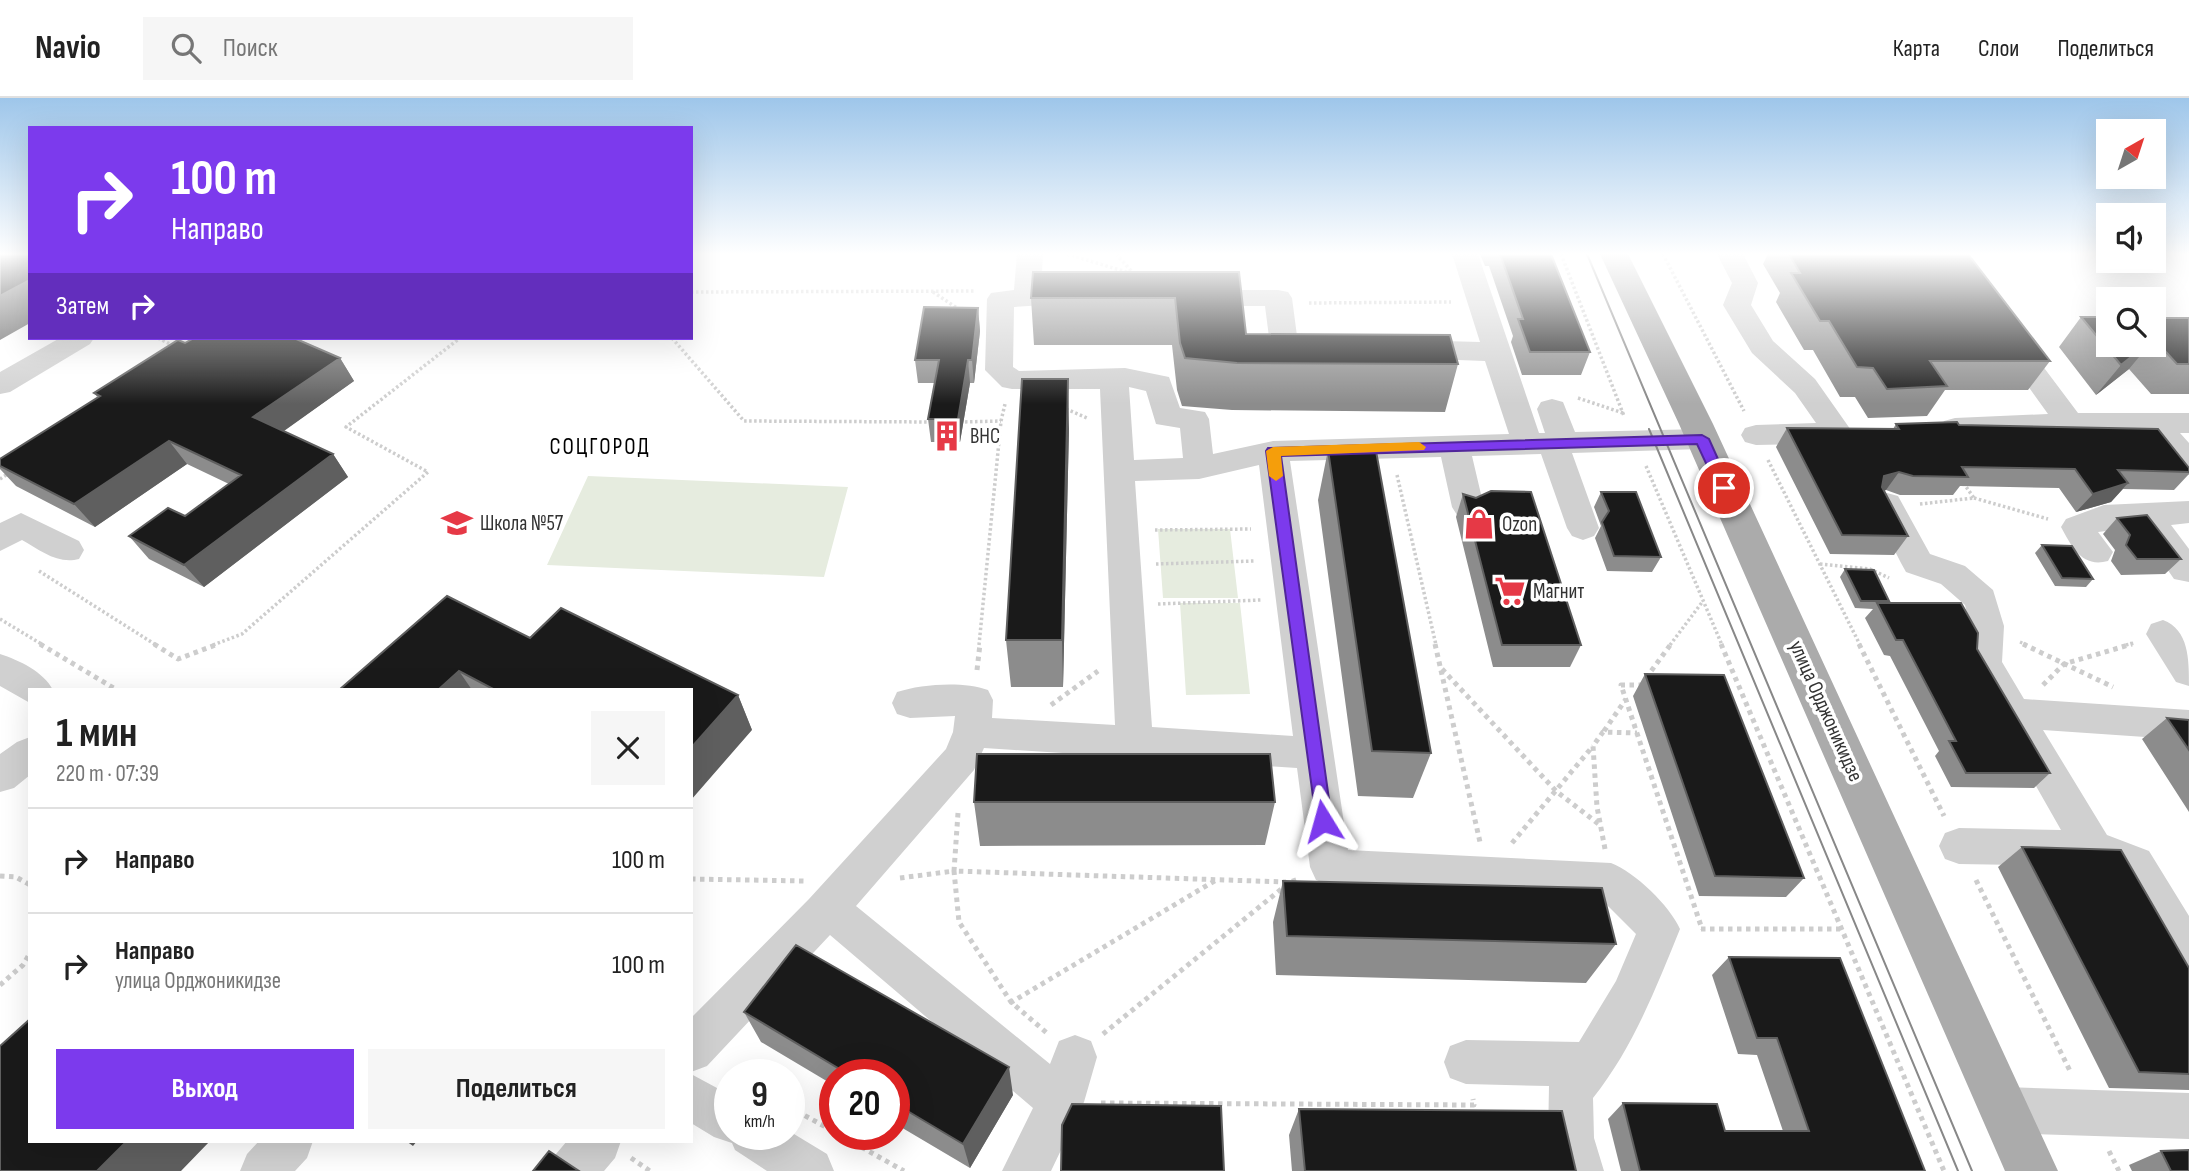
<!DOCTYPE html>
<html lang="ru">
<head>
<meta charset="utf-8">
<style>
	body { margin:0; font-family:"Sofia Sans Condensed",sans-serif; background:#f6f6f6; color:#222; height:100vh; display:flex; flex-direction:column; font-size:26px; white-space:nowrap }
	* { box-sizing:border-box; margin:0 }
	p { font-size:23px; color:#767676 }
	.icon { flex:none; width:38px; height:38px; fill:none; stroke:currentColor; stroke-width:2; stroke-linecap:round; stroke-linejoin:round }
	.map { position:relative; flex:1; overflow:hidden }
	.details { position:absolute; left:28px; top:590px; width:665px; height:455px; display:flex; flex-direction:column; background:#fff; border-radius:0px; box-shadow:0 7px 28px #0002 }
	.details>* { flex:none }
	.top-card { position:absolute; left:28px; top:28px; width:665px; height:214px; border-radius:0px; box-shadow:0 7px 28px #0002; background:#7c3aed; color:#fff; overflow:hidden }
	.needle { width:46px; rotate:39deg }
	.tools { position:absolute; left:2096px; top:21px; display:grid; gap:14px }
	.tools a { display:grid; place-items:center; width:70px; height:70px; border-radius:0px; background:#fff; box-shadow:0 7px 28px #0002; font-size:35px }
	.speed { position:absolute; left:714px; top:961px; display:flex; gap:14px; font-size:35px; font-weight:700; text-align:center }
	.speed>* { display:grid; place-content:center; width:91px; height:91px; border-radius:50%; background:#fff; box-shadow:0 7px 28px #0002; line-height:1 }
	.speed small { font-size:18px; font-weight:400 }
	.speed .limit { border:10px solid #d22; background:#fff; color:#111 }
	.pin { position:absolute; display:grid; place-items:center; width:60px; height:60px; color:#fff; margin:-30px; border:4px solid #fff; border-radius:50%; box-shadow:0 2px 7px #0007 }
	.me { position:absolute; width:77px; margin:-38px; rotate:352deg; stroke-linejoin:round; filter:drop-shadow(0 0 5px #0008) }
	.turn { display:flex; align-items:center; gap:24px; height:147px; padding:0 28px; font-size:32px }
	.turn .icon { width:91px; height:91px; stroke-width:2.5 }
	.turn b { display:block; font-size:49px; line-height:60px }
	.then { display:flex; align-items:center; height:66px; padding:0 28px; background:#0003; gap:14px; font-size:26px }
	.round { display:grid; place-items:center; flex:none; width:74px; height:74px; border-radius:0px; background:#f6f6f6 }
	.head { display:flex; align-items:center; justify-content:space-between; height:119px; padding:0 28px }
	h1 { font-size:42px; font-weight:700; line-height:52px }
	.button { display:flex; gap:14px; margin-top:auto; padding:14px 28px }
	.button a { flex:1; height:80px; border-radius:0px; background:#7c3aed; color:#fff; font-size:28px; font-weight:700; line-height:80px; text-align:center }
	.button a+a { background:#f6f6f6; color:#222 }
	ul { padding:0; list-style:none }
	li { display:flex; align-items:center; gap:21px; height:105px; padding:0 28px; border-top:2px solid #e0e0e0 }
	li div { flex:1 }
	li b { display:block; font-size:26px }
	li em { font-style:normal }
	header { display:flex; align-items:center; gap:42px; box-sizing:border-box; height:98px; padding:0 35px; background:#fff; border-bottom:2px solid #e0e0e0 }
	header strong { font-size:33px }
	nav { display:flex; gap:38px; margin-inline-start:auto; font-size:24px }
	.search { width:490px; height:63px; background:#f6f6f6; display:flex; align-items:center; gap:18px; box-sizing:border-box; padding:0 24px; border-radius:0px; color:#767676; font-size:26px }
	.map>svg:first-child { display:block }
	.green { fill:#e6ecdf }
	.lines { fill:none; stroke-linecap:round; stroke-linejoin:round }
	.path-far1 { stroke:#cdcdcd; stroke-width:3.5; stroke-dasharray:2.5 2.5; stroke-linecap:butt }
	.path { stroke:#cdcdcd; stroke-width:5; stroke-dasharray:4.5 4.5; stroke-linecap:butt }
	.minor { fill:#d0d0d0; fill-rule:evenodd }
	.major { fill:#ababab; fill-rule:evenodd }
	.tram { stroke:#888; stroke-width:2 }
	.wall { fill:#8c8c8c }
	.shaded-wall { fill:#5f5f5f }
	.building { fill:#1a1a1a; stroke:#5f5f5f; stroke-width:2 }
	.route { fill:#7c3aed; stroke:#51269a; stroke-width:2 }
	.slow { fill:#f59e0b }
	.labels { text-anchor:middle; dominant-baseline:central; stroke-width:7; stroke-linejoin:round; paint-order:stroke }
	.poi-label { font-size:21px; fill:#333; stroke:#fff; text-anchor:start }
	.street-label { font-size:21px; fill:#333; stroke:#fff }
	.neighbourhood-label { font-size:23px; letter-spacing:2px; fill:#000; stroke:#fff }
</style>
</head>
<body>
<header>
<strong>Navio</strong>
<div class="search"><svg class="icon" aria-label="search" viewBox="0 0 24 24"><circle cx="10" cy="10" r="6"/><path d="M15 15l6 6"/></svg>Поиск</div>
<nav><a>Карта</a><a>Слои</a><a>Поделиться</a></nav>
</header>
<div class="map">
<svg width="2189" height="1073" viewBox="0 0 2189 1073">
	<rect width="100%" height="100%" fill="#fff"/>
	<path class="green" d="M588 378 848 389 824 479 547 467Z
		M1158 431H1230L1238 500H1163Z
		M1180 505H1240L1250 596 1186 597Z"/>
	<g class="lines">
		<path class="path-far1" d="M1067 156 1133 176
			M1116 156 1134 176
			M1561 156 1624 318
			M1663 156 1744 313
			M691 194 974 193
			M933 194 960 212
			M1309 205 1451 204
			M158 240 176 249
			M672 240 744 323 933 324
			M1578 300 1623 315
			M1066 311 1087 320
			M960 324 1001 323
			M1768 362 1860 547
			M1646 368 1722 547
			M1397 377 1436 547
			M0 381 9 375
			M1974 400 2048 421
			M1920 406 1974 400 1964 386
			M1155 432 1251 431
			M1156 466 1255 463
			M1820 466 1870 471 1889 480
			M39 473 156 547
			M1158 506 1261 502
			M0 521 43 547
			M2020 544 2027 547
			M213 547 242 536 428 374 346 329 460 240
			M979 547 1001 323 1005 306
			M1670 547 1703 503
			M2126 547 2134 545"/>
		<path class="path" d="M40 546 117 592
			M154 546 178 561 218 546
			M1435 546 1480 744
			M1721 546 1944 1073
			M1859 546 1944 718
			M2023 546 2113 589
			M1442 571 1556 693 1601 728
			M977 572 980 546
			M1646 580 1671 546
			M1643 587H1621L1702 831
			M2043 587 2064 566 2132 546
			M1051 607 1098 573
			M1604 633 1626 601
			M958 715 954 773 1286 784
			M1512 745 1593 648
			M1605 751 1597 709 1593 648 1603 634 1637 635
			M0 778 16 779 30 787
			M900 780 954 773 959 824 1011 904 1048 936
			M691 781 805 783
			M1976 782 2071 975
			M1701 831H1840
			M0 887 23 867 30 855
			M1010 905 1216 782
			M1103 936 1290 784 1299 781
			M1101 1005 1474 1007 1473 1001
			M789 1009 835 1034
			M838 1036 904 1073
			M2109 1053 2119 1073
			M631 1060 650 1073"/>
		<path class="minor" d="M1017 156H1043L1041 192 1061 194 1065 200 1061 206 1014 209 1013 269 1019 273 1125 270 1169 279 1180 310 1205 314 1209 321 1213 356 1273 343 1509 336 1485 263 1406 260 1396 257 1392 251 1396 245 1406 242 1480 244 1452 156H1478L1539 335H1545L1537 311 1541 304 1552 301 1563 304 1575 334 1702 331 1713 334 1717 341 1713 348 1702 351 1572 355 1599 430 1594 438 1583 442 1572 438 1567 430 1541 356 1472 358 1484 409 1479 417 1468 420 1457 417 1452 409 1441 359 1290 363 1348 752 1611 765C1635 774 1670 808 1680 831 1656 890 1633 950 1593 1000L1594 1040 1604 1073H1556L1548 1040 1549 988 1466 986 1450 980 1444 964 1450 948 1466 942 1579 944 1616 883 1636 836 1601 801 1330 787 1316 782 1310 769 1297 670 984 650 974 672 856 808 1050 966 1059 943 1075 937 1091 943 1097 959 1084 1004 1051 1073H1002L1033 1010 830 837 707 968 691 974V920L809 801 946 651 953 634 955 618 910 620 897 616 892 605 897 594C922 586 963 583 988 592L993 602 992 620 1115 627 1100 291H1012L1002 289 985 272 987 201 991 195 1014 192ZM1129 289 1146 293 1156 326 1180 330 1183 360 1134 362ZM1259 367 1293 638 1152 629 1135 383 1199 381Z
			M1717 156H1743L1758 185 1751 207 1773 243 1815 281 1853 335 1849 342 1838 345 1756 347 1745 344 1741 337 1745 330 1756 327 1816 325 1795 295 1752 255 1723 207 1732 185Z
			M1195 192H1278L1288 194 1292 200 1297 238 1332 242 1336 248 1332 254 1322 257 1274 253 1270 247 1265 208H1195L1185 206 1181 200 1185 194Z
			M2008 232 2018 235 2078 315H2189V335H2180L2189 345V377L2178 374 2147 335 1955 340 1944 337 1940 330 1944 323 1955 320 2048 316 1994 241 1998 235Z
			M60 240H94L90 246 10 294 0 296V274Z
			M1887 395 1898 398 1930 456 1965 468 1993 492 2004 528 2002 564 2024 601 2189 612V642L2043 632 2107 737 2149 753 2189 818V876L2174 870 2121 779 2092 768 1959 766 1945 761 1939 748 1945 735 1959 730 2061 732 1966 565 1970 528 1965 507 1941 486 1906 474 1901 465 1871 406 1876 398Z
			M2189 403V425L2171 427 2189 451V484L2174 481 2138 429 2098 434 2113 454 2108 463C2082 470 2072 449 2061 429L2066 421 2104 407Z
			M21 415 79 443 84 452 79 461C58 467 40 452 22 442L0 453V425Z
			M2163 522C2189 532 2189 561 2189 588L2176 584 2146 536 2151 526Z
			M0 556C19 562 44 574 53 592H30V605L0 588Z
			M30 639V677L14 690 0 694V656L17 644Z
			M691 976 730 997V1036H789V1033L827 1056 834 1073H767L735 1052 732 1045 714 1039 691 1025Z
			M2005 989 2189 995V1041L2005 1035 1989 1028 1982 1012 1989 996Z
			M259 1043H313L307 1060 295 1073H240L247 1056Z
			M567 1043H621L615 1060 604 1073H549L556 1056Z"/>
		<path class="major" d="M1600 156H1628L1713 326 2058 1073H2005L1679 326Z"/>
		<path class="tram" d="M1587 156 1972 1073
			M1649 331 1958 1073"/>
	</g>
	<path class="wall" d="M1480 156H1551L1590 254 1581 277H1522L1511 244 1513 238 1489 168H1485Z
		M1768 156H1968L2050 263 2028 292H1945L1927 318 1868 320 1855 299H1840L1813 252H1804L1776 204 1780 195 1763 166Z
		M1239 174 1246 236 1458 266 1445 314 1232 312 1182 308 1177 292 1172 247H1034L1031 200Z
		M978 210 980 233 974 285H970L960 344H931L928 321 935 285H918L915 262Z
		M2081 219 2109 247H2154V220H2189V296H2151L2129 271 2096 297 2059 249Z
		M194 240H300L298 241 340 260 354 283 283 333 333 356 348 379 204 489 149 461 129 438 185 418 229 386 187 366 95 429 16 388 0 371V361L98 300 94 295Z
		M1896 326 1959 327 2189 370V376L2174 392 2123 391 2111 404 2076 414 2059 390 1960 388 1953 397H1900L1886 392 1884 393 1908 438 1894 457 1830 456 1776 349 1787 330 1893 331Z
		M1069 331 1063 589H1011L1006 542Z
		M1328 352 1431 655 1413 700 1358 698 1318 402Z
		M1601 394 1661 459 1652 474 1607 473 1595 440 1601 428 1594 409Z
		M1463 396 1581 547 1570 569H1493L1456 419Z
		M2117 420 2181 461 2165 476 2121 477 2111 463 2115 452 2103 436Z
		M2042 447 2093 481 2086 489 2055 488 2035 455Z
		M1845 471 1889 503 1887 505 1977 551 2050 675 2034 690 1951 689 1935 658 1939 653 1890 558 1884 557 1865 520 1873 511 1855 510 1840 479Z
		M530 540 738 597 752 632 691 592H339Z
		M1645 576 1804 780 1786 799 1699 798 1633 598Z
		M2167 620 2189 622V714L2142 641Z
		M974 704H1275L1265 747 980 748Z
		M2022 749 2189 870V992L2109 990 1998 769Z
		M1283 783 1616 846 1586 885 1276 877 1273 824Z
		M1729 859 1925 1073H1621L1608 1021 1623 1005 1725 1033H1783L1757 957 1738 956 1712 877Z
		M744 914 1013 997 970 1070 894 1025V976H835V988L761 944Z
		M1299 1011 1576 1073H1292L1289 1037Z
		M2161 1053 2189 1073H2132L2129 1067Z"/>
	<path class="shaded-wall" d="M30 182V225L0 242V198Z
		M978 210 980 233 974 285 972 262Z
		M2146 247H2149L2129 271 2096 297 2121 267Z
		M340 260 354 283 270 343 253 319Z
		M968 262 970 285 960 344 958 321Z
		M1068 281 1069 331 1063 589 1062 542Z
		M169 343 187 366 95 429 74 406Z
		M333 356 348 379 204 489 184 467Z
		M1899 374 1886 392 1871 396 1884 378Z
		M2128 385 2111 404 2076 414 2093 396Z
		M459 573 472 592H438Z
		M738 597 752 632 691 702V650Z
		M1009 969 1013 997 970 1070 963 1046Z
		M127 1043H210L181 1073H97Z
		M406 1043H417L413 1048Z"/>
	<path class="building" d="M0 156H30V182L0 198Z
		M1500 156H1551L1590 254H1530L1518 221H1523Z
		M1789 156H1968L2050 263H1930L1947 288 1887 291 1873 270 1857 269 1829 223H1820L1791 175H1800Z
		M1033 174H1239L1246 236 1450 237 1458 266 1237 265 1185 260 1180 245 1175 200H1031Z
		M924 209 978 210 972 262H968L958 321H928L939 262H915Z
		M2081 219H2109V247H2146L2121 267Z
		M2154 220H2189V266H2177L2154 241Z
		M194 240H294L340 260 253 319 333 356 184 467 129 438 168 410 185 418 241 377 169 343 74 406 0 368V361L100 298 94 295 178 242 185 245Z
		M1022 281H1068L1062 542H1006Z
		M1957 324 1959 327 2158 331 2189 370V374L2118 372 2128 385 2093 396 2075 371 1962 369 1968 379 1913 378 1899 374 1884 378 1882 389 1908 438 1842 437 1787 330 1899 331 1896 326Z
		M1328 352 1376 353 1431 655 1372 653Z
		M1491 393 1531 394 1581 547H1502L1463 396 1476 400Z
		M1601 394H1636L1661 459 1614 458 1602 424 1609 413Z
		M2147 417 2181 461H2137L2126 447 2130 437 2117 420Z
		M2042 447 2072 448 2093 481 2062 480Z
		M1845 471 1874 472 1889 503H1861Z
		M447 498 530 540 561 510 738 597 691 650V592H495L459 573 438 592H339Z
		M1877 505H1961L1978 535 1977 551 2050 675H1966L1949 643H1956L1903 542H1896Z
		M1645 576 1724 577 1804 780 1715 778Z
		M2167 620 2189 622V652Z
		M977 656H1270L1275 704H974Z
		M2022 749 2121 752 2189 870V976L2139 974Z
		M1283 783 1602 790 1616 846 1287 838Z
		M796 847 1009 969 963 1046 894 1005V976H848L744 914Z
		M1729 859 1840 860 1925 1073H1640L1623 1005 1717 1006 1725 1033H1809L1777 940H1757Z
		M30 921V1043H127L97 1073H0V948Z
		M1072 1006 1221 1008 1224 1073H1061L1062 1027Z
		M1299 1011 1562 1013 1576 1073H1305Z
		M2189 1052V1073H2171L2161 1053Z
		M549 1053 579 1073H533Z"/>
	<linearGradient id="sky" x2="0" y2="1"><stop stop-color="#9ec6ea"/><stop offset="0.51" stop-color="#fff"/><stop offset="1" stop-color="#fff" stop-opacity="0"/></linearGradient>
	<rect width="2189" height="306" fill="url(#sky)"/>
	<path class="route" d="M1702 337 1709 341 1731 390 1729 393H1719L1697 346 1281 358 1332 723 1330 728 1323 731 1317 728 1266 353 1268 350Z"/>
	<path class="slow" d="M1419 344 1426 349 1424 352 1281 358 1283 378 1276 383 1269 378 1266 353 1273 349Z"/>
	<defs>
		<g id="building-bare" transform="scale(2.415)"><path d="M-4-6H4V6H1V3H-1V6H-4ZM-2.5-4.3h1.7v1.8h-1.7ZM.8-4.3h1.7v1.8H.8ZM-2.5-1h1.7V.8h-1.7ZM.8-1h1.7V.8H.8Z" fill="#e63946" stroke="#fff" stroke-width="2.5" paint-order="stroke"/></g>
		<g id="school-bare" transform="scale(2.415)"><path d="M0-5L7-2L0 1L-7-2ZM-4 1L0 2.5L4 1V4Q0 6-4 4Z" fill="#e63946" stroke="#fff" stroke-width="2.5" paint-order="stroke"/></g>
		<g id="shop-bare" transform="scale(2.415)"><path d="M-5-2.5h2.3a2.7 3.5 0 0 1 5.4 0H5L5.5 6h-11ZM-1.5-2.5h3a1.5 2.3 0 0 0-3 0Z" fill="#e63946" stroke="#fff" stroke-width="2.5" paint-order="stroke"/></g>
		<g id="supermarket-bare" transform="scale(2.415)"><path d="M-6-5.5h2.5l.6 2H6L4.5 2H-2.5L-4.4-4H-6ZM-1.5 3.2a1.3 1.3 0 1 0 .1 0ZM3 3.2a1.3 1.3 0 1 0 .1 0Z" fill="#e63946" stroke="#fff" stroke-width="2.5" paint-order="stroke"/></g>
	</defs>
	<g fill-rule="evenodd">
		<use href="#building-bare" x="947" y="338"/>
		<use href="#school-bare" x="457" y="425"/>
		<use href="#shop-bare" x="1479" y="426"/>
		<use href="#supermarket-bare" x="1510" y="493"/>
	</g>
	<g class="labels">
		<g class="poi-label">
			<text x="970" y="338">ВНС</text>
			<text x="480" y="425">Школа №57</text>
			<text x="1502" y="426">Ozon</text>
			<text x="1533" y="493">Магнит</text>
		</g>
		<g class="street-label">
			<text transform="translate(1826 613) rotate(66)">улица Орджоникидзе</text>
		</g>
		<g class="neighbourhood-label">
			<text x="600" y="349">СОЦГОРОД</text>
		</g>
	</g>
</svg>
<div class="tools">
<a><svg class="needle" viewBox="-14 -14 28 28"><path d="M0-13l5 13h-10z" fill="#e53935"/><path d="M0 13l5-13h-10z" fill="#767676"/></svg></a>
<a><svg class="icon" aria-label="sound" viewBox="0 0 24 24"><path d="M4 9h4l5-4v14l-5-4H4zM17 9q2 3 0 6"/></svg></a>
<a><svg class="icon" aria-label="search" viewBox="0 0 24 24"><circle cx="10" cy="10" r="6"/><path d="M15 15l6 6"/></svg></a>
</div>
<div class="speed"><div>9<small>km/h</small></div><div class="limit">20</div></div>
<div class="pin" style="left:1724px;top:390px;background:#d93025"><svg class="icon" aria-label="arrive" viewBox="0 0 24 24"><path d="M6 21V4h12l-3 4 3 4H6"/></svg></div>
<svg class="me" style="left:1323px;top:723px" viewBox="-20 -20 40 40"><path d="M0-17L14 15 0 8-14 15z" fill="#7c3aed" stroke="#fff" stroke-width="4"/></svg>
<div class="top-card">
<div class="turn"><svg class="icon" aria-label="right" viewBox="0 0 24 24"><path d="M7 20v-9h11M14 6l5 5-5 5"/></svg><div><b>100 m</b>Направо</div></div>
<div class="then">Затем<svg class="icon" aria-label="right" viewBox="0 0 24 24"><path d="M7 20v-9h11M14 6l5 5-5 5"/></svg></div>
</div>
<section class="details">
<div class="head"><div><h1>1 мин</h1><p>220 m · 07:39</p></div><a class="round"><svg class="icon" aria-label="close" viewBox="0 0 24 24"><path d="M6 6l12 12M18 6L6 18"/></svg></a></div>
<ul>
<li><svg class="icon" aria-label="right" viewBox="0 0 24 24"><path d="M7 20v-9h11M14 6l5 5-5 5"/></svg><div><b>Направо</b></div><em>100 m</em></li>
<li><svg class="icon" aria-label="right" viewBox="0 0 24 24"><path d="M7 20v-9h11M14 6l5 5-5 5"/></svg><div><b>Направо</b><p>улица Орджоникидзе</p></div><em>100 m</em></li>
</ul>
<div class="button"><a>Выход</a><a>Поделиться</a></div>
</section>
</div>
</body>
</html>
